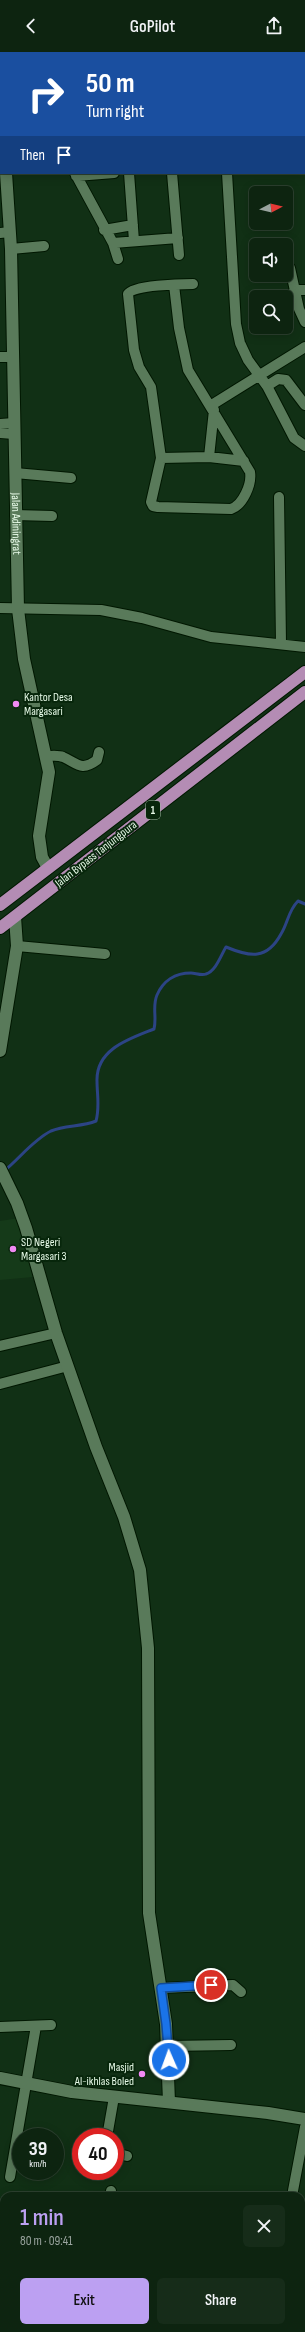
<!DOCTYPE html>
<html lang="en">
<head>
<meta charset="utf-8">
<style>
	body { margin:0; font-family:"Sofia Sans Condensed",sans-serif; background:#162c19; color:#f1f3f6; height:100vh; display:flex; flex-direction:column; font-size:15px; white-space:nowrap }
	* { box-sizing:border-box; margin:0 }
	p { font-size:13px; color:#9aa49f }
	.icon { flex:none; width:22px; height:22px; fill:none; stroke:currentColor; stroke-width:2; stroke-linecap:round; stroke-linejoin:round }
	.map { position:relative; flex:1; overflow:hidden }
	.drawer { position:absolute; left:0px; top:2140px; width:305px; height:140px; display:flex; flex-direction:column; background:#0d2410; border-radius:12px 12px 0 0; box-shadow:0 2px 10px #0003,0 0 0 1px #2d4130 }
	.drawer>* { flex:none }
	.top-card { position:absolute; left:0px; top:0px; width:305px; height:122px; box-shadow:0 2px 10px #0003,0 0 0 1px #2d4130; background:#1a4fa0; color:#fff; overflow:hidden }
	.needle { width:26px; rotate:83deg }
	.buttons { position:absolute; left:249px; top:134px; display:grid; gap:8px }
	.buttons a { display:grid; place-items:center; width:44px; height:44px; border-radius:6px; background:#0d2410; box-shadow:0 2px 10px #0003,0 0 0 1px #2d4130; font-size:20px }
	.speed { position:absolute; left:12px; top:2076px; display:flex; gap:8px; font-size:20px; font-weight:700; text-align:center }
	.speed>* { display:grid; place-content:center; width:52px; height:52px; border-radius:50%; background:#0d2410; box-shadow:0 2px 10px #0003,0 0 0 1px #2d4130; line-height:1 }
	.speed small { font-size:10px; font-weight:400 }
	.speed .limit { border:6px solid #d22; background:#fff; color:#111 }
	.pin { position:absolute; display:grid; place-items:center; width:34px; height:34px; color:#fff; margin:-17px; border:2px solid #fff; border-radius:50%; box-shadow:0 1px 4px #0007 }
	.me { position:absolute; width:44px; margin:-22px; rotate:358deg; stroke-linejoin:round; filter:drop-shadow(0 0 3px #0008) }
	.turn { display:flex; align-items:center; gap:14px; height:84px; padding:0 20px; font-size:18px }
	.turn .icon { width:52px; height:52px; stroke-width:2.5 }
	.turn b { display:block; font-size:28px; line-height:34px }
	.then { display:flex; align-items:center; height:38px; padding:0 20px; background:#0003; gap:8px; font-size:15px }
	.round { display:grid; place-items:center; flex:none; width:42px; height:42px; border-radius:6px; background:#162c19 }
	.head { display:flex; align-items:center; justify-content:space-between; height:68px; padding:0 20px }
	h1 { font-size:24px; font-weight:600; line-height:30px; color:#bca0f2 }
	.button { display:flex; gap:8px; margin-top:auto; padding:8px 20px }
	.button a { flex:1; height:46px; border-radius:6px; background:#bca0f2; color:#111; font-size:16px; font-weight:600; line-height:46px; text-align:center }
	.button a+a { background:#162c19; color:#f1f3f6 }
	header { display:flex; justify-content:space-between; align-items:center; height:52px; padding:0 20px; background:#0d2410; font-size:18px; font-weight:600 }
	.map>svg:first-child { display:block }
	.built { fill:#153a19 }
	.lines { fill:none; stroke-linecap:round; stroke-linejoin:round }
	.stream { stroke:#2c4485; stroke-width:3 }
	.minor-casing { stroke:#001701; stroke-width:12 }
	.tertiary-casing { stroke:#001701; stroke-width:14 }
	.trunk-casing { stroke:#001701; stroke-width:14 }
	.minor { stroke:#597a5a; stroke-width:10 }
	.tertiary { stroke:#597a5a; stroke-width:12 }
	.trunk { stroke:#b48cb4; stroke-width:12 }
	.route-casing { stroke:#114b97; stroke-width:10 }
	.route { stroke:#1a73e8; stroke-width:7 }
	.poi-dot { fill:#f18af4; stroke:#07260b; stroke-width:1.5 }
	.labels { text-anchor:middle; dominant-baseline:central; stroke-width:4; stroke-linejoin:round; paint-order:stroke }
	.shield { fill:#07260b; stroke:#a3baa5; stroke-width:1 }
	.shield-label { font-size:11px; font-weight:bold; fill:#e6f9e7 }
	.street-label { font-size:12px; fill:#e6f9e7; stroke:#07260b }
	.poi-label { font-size:12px; fill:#e6f9e7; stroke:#07260b; text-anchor:start }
</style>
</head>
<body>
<header><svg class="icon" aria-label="back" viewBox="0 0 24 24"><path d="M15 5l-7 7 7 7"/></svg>GoPilot<svg class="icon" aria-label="share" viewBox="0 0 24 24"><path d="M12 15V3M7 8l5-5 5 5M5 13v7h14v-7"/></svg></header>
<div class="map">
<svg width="305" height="2280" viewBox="0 0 305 2280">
	<rect width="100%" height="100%" fill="#113015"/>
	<path class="built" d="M19 1166 33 1225 0 1228V1169Z"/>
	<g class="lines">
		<path class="stream" d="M4 1119C19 1107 33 1088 51 1079 65 1073 82 1075 96 1069 100 1055 97 1043 97 1029 96 997 129 987 154 977 157 966 152 954 157 943 163 929 175 921 191 921 195 921 202 924 206 922 216 919 221 903 226 895 250 905 267 908 281 882 288 871 288 859 298 849L305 852"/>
		<g class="minor-casing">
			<path id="minor" d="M165 0 166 1
				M221 0V1
				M276 0V1
				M127 1V0
				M289 1 295 0
				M75 121 113 191 118 207
				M129 121 134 189
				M172 121 179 203
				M227 121 236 272 240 291 248 308 267 334 294 386 305 394
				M76 124 114 121
				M104 178 133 173
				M0 181 10 180
				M113 191 178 186
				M11 197 44 194
				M290 216 299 257 305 270
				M174 233 179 276 188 318 250 420C252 432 243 453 231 457L158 455 153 454 151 450 161 406 151 335 139 315 134 298 128 242C133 233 181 232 193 232
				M294 238H305
				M0 305H13
				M267 334 278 327 286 328 305 353
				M210 354 305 295
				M0 372 14 371
				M0 381 14 382
				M209 405 214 358
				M161 406 209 405 244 409
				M15 421 71 426
				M279 445 281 591
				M15 463 52 464
				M0 556 101 558 142 566 211 585 305 595
				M47 704C52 704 58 703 63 705 77 711 81 720 97 708L99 700
				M17 894 105 902
				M0 1294 56 1281
				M0 1332 68 1314
				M161 1936 233 1933 241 1940
				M0 1975 51 1973
				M169 1994 231 1993
				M107 2085 114 2045
				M115 2101 127 2104
				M10 2125 36 1974
				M110 2144 111 2139
				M292 2144 305 2075
				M0 2245H4
				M6 2280V2276
				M31 2280 32 2276
				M71 2280 72 2276
				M112 2280 113 2276
				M203 2280 204 2276
				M252 2280 253 2276
				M276 2280 277 2276"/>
		</g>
		<g class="tertiary-casing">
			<g id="tertiary">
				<path d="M0 9 1 28"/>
				<path id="s1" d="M6 121 11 197 18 557 24 607 49 720 39 784 42 805 48 816"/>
				<path d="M0 999 17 894 15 865"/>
				<path d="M0 1116 17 1151 26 1176 56 1281 96 1395 124 1465 140 1518 148 1596 149 1861 166 1972 169 2050"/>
				<path d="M0 2026 72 2040 268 2061 305 2067"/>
			</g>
		</g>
		<g class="trunk-casing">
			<path id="trunk" d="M0 853 305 620
				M0 876 305 640"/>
		</g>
		<use href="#minor" class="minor"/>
		<use href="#tertiary" class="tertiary"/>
		<use href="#trunk" class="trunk"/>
	</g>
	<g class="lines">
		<g class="route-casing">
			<path id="route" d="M169 2008 166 1972 161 1936 211 1933"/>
		</g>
		<use href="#route" class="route"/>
	</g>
	<g class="poi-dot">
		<circle cx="16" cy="652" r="4"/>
		<circle cx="13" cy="1197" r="4"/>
		<circle cx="142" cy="2022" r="4"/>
	</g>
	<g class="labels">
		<rect class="shield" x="146" y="749" width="14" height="18" rx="3"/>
		<g class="shield-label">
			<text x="153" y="758">1</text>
		</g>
		<g class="street-label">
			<text stroke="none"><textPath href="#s1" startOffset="351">Jalan Adiningrat</textPath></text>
			<text transform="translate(96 802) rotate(-38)">Jalan Bypass Tanjungpura</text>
		</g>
		<g class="poi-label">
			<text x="24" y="645">Kantor Desa<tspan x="24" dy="14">Margasari</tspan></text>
			<text x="21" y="1190">SD Negeri<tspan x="21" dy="14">Margasari 3</tspan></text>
			<text x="134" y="2015" text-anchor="end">Masjid<tspan x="134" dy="14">Al-ikhlas Boled</tspan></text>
		</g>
	</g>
</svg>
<div class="buttons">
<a><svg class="needle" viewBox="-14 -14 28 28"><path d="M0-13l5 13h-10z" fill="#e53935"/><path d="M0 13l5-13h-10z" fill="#9aa49f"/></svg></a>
<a><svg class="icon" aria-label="sound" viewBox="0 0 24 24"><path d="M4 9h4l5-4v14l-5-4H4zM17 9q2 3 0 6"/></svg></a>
<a><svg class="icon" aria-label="search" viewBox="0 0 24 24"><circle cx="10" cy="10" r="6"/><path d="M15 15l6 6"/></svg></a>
</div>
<div class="speed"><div>39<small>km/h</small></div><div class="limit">40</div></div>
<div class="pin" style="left:211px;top:1933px;background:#d93025"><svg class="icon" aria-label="arrive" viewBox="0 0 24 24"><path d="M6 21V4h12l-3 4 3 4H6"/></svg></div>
<svg class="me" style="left:169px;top:2008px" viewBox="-20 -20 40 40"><circle r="17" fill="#1a73e8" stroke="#fff" stroke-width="3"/><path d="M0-11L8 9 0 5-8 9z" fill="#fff"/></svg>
<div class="top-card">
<div class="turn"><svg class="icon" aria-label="right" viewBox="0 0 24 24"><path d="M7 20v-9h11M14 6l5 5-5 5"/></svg><div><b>50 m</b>Turn right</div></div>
<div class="then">Then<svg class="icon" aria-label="arrive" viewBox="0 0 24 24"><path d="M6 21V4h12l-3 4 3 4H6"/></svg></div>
</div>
<section class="drawer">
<div class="head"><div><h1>1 min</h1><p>80 m · 09:41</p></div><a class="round"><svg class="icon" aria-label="close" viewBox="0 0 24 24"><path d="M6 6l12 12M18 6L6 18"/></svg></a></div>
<div class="button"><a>Exit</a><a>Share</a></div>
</section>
</div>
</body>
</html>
